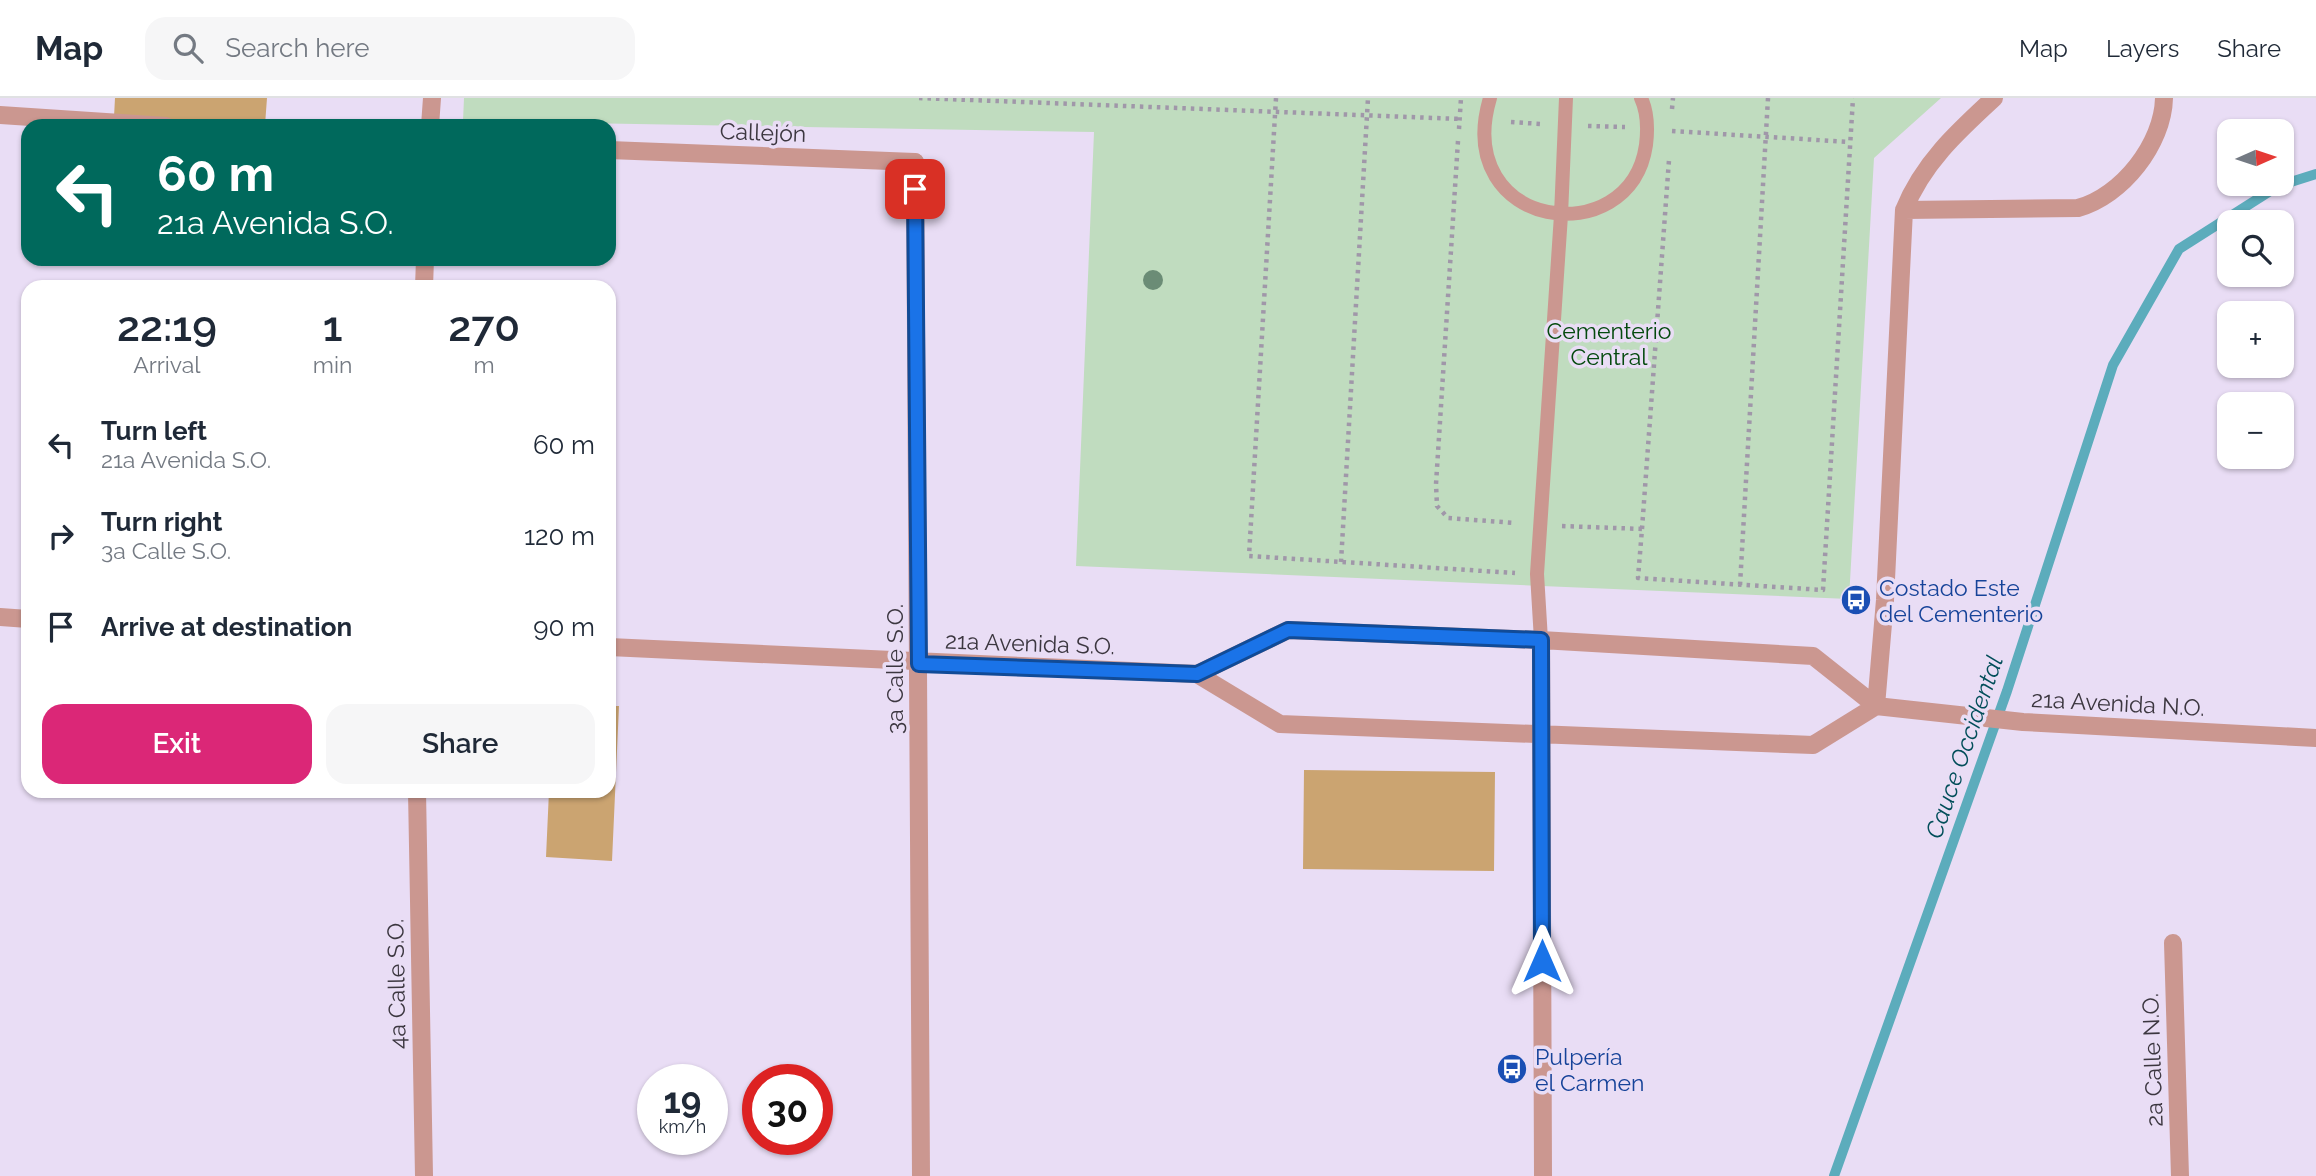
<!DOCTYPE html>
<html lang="en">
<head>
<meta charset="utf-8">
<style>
	body { margin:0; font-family:Raleway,sans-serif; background:#f6f6f7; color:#1f2937; height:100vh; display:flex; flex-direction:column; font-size:26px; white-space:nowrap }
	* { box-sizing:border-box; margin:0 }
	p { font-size:23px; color:#747a83 }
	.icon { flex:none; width:38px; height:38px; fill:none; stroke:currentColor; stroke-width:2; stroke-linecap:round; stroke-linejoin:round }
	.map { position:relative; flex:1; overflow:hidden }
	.panel { position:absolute; left:21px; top:182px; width:595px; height:518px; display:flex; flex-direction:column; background:#fff; border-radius:21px; box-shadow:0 2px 5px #0004 }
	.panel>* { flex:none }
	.banner { position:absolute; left:21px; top:21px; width:595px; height:147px; border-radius:21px; box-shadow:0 2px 5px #0004; background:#00695c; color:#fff; overflow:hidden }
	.needle { width:46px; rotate:87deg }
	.fabs { position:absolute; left:2217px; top:21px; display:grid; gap:14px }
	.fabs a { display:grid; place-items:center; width:77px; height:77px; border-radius:14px; background:#fff; box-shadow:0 2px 5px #0004; font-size:35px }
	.speed { position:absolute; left:637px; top:966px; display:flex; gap:14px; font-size:35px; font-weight:700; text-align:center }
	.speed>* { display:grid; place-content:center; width:91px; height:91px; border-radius:50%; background:#fff; box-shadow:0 2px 5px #0004; line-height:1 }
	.speed small { font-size:18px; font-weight:400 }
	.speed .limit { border:10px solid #d22; background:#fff; color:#111 }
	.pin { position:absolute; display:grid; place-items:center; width:60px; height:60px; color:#fff; margin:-30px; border-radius:14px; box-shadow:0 4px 10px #0006 }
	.me { position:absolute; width:77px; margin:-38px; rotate:0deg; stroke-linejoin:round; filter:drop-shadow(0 0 5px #0008) }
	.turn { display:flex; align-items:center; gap:24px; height:147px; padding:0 21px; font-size:32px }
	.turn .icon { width:91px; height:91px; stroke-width:2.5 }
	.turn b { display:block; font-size:49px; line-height:60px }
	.eta { display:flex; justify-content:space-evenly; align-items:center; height:119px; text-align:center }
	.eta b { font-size:42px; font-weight:600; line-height:49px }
	.action { display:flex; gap:14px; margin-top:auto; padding:14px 21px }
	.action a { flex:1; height:80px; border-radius:21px; background:#db2777; color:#fff; font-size:28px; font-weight:600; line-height:80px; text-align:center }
	.action a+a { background:#f6f6f7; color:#1f2937 }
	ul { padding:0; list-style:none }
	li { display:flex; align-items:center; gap:21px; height:91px; padding:0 21px }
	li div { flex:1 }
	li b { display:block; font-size:26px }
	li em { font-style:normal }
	header { display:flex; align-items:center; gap:42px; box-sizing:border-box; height:98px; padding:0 35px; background:#fff; border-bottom:2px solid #e0e1e3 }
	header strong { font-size:33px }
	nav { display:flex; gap:38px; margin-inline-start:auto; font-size:24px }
	.search { width:490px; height:63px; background:#f6f6f7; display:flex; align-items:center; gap:18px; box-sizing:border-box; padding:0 24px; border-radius:21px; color:#747a83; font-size:26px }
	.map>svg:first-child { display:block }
	.green { fill:#c0dcbf }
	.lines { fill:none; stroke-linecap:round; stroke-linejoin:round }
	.stream { stroke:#5cacbc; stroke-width:10 }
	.building { fill:#cba471 }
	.path { stroke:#a097a9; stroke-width:4.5; stroke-dasharray:3.5 5; stroke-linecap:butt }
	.service { stroke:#cb9790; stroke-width:14 }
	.pedestrian { stroke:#cb9790; stroke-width:18 }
	.minor { stroke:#cb9790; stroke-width:18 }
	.tree { fill:#6b8c76 }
	.route-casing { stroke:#114b97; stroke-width:18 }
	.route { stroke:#1a73e8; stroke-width:12 }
	.labels { text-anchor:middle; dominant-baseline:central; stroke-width:7; stroke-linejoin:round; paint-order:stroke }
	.street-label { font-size:23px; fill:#3c3740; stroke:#e9ddf5 }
	.park-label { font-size:23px; fill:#044a0e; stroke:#e9ddf5 }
	.transit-label { font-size:23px; fill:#164399; stroke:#e9ddf5; text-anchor:start }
	.water-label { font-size:24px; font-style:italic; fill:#024e5a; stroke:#e9ddf5 }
</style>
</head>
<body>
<header>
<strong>Map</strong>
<div class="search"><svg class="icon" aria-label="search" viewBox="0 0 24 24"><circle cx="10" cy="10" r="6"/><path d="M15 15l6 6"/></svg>Search here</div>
<nav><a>Map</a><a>Layers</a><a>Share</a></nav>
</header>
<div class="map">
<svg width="2316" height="1078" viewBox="0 0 2316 1078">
	<rect width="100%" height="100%" fill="#e9ddf5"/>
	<path class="green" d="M464 0H1941L1874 60 1849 501 1076 468 1094 34 463 23Z"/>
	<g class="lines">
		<path class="stream" d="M1834 1078 2007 593 2113 267 2179 151 2278 88 2316 76"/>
	</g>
	<path class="building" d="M115 0H267L265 27 114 19Z
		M609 608H619L612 763 546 759 549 693H609Z
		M1304 672 1495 674 1494 773 1303 771Z"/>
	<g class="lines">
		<path class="path" d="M919 0 1461 21
			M1276 0 1249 458 1515 475
			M1672 11 1673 0
			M1511 24 1541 26
			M1588 28 1625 29
			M1459 31 1461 0
			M1672 33 1850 44
			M1458 43 1436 386 1437 408 1448 420 1515 425
			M1562 428 1642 431 1638 480 1823 492 1853 0
			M1642 431 1669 62
			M1341 464 1368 0
			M1740 487 1768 0"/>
		<path class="service" d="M1490 0C1451 132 1630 156 1646 47 1648 31 1648 15 1641 0
			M1541 542 1537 476 1561 117 1566 0"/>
		<path class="pedestrian" d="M609 52 915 64"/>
		<path class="minor" d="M0 17 166 28
			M430 28 432 0
			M915 64 921 1078
			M1904 112 2078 110C2122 98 2163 46 2164 0
			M424 189 425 161
			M0 519 28 521
			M1541 542 1543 1078
			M609 549 1197 576 1288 532 1541 542 1813 558 1876 608 2023 624 2316 640
			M1197 576 1280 626 1813 647 1876 608
			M1876 608 1885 502 1904 112C1923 65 1957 34 1994 0
			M417 693 424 1078
			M2173 845 2180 1078"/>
	</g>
	<circle class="tree" cx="1153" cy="182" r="10"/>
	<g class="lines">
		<g class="route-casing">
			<path id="route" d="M915 91 919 566 1197 576 1288 532 1541 542 1542 863"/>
		</g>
		<use href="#route" class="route"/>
	</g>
	<defs>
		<g id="bus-disc" transform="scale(1.575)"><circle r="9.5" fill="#1a4fb4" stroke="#e9ddf5"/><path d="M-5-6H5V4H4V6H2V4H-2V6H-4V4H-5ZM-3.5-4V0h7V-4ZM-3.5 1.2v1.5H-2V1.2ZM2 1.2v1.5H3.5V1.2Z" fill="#fff"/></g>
	</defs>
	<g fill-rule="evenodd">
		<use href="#bus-disc" x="1856" y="502"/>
		<use href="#bus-disc" x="1512" y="971"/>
	</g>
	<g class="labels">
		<g class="street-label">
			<text transform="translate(763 34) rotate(2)">Callejón</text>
			<text transform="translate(1030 545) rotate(2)">21a Avenida S.O.</text>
			<text transform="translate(894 571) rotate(-90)">3a Calle S.O.</text>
			<text transform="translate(2118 605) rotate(3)">21a Avenida N.O.</text>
			<text transform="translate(396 886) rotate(-91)">4a Calle S.O.</text>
			<text transform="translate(2152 962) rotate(-92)">2a Calle N.O.</text>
		</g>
		<g class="park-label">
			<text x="1609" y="232">Cementerio<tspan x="1609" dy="26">Central</tspan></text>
		</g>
		<g class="transit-label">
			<text x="1879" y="489">Costado Este<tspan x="1879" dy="26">del Cementerio</tspan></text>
			<text x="1535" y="958">Pulpería<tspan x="1535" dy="26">el Carmen</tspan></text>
		</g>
		<g class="water-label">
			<text transform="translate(1964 649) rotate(-71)">Cauce Occidental</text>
		</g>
	</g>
</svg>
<div class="fabs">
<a><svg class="needle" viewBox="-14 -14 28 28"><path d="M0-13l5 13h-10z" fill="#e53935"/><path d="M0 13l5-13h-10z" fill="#747a83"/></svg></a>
<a><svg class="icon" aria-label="search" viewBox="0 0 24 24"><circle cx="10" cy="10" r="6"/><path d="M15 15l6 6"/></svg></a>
<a>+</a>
<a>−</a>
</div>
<div class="speed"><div>19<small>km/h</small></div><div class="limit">30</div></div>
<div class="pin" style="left:915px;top:91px;background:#d93025"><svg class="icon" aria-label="arrive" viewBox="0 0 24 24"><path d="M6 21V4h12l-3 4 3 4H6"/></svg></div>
<svg class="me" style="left:1542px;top:863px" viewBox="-20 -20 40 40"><path d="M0-17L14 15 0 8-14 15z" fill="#1a73e8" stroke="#fff" stroke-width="4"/></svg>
<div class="banner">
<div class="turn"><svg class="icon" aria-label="left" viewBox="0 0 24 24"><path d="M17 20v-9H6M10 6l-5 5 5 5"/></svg><div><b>60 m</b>21a Avenida S.O.</div></div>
</div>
<section class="panel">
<div class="eta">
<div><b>22:19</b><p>Arrival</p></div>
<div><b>1</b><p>min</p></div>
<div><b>270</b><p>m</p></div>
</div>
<ul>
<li><svg class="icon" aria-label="left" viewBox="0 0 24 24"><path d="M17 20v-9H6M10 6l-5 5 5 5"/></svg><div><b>Turn left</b><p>21a Avenida S.O.</p></div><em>60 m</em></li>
<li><svg class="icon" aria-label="right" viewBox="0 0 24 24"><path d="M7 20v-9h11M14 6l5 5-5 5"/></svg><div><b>Turn right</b><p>3a Calle S.O.</p></div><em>120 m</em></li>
<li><svg class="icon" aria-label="arrive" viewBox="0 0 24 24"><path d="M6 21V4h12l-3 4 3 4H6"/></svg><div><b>Arrive at destination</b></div><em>90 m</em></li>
</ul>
<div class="action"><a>Exit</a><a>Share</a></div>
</section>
</div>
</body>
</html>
